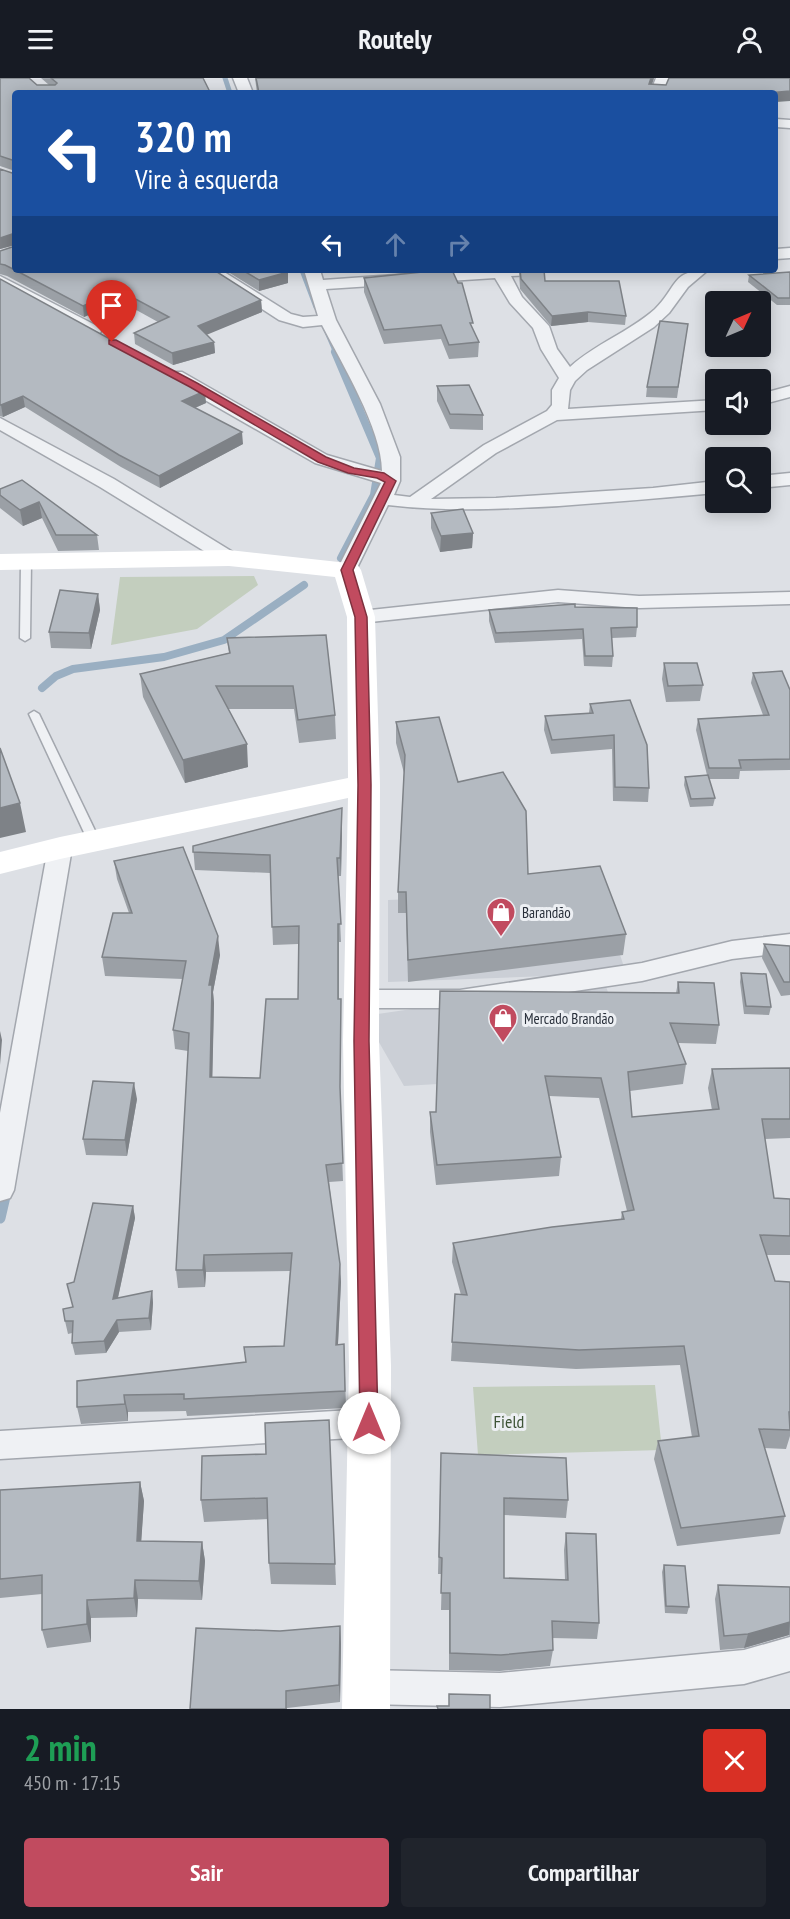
<!DOCTYPE html>
<html lang="pt">
<head>
<meta charset="utf-8">
<style>
	body { margin:0; font-family:"PT Sans Narrow",sans-serif; background:#20242c; color:#f1f3f6; height:100vh; display:flex; flex-direction:column; font-size:22px; white-space:nowrap }
	* { box-sizing:border-box; margin:0 }
	p { font-size:20px; color:#9ea1a6 }
	.icon { flex:none; width:33px; height:33px; fill:none; stroke:currentColor; stroke-width:2; stroke-linecap:round; stroke-linejoin:round }
	.map { position:relative; height:1631px; overflow:hidden }
	.sheet { display:flex; flex-direction:column; background:#171b24; flex:1 }
	.sheet>* { flex:none }
	.hud { position:absolute; left:12px; top:12px; width:766px; height:183px; border-radius:6px; box-shadow:0 3px 15px #0003; background:#1a4fa0; color:#fff; overflow:hidden }
	.needle { width:39px; rotate:46deg }
	.tools { position:absolute; left:705px; top:213px; display:grid; gap:12px }
	.tools a { display:grid; place-items:center; width:66px; height:66px; border-radius:6px; background:#171b24; box-shadow:0 3px 15px #0003; font-size:30px }
	.pin { position:absolute; display:grid; place-items:center; width:51px; height:51px; color:#fff; margin:-62px -26px; border-radius:50% 50% 50% 0; rotate:-45deg; box-shadow:0 0 6px #0007 }
	.pin .icon { rotate:45deg }
	.me { position:absolute; width:66px; margin:-33px; rotate:0deg; stroke-linejoin:round; filter:drop-shadow(0 0 4px #0008) }
	.turn { display:flex; align-items:center; gap:21px; height:126px; padding:0 24px; font-size:27px }
	.turn .icon { width:78px; height:78px; stroke-width:2.5 }
	.turn b { display:block; font-size:42px; line-height:51px }
	.lanes { display:flex; align-items:center; height:57px; padding:0 24px; background:#0003; justify-content:center; gap:30px; direction:ltr }
	.lanes .off { opacity:.35 }
	.round { display:grid; place-items:center; flex:none; width:63px; height:63px; border-radius:6px; background:#20242c }
	.head { display:flex; align-items:center; justify-content:space-between; height:102px; padding:0 24px }
	h1 { font-size:36px; font-weight:600; line-height:45px; color:#1e9e55 }
	.action { display:flex; gap:12px; margin-top:auto; padding:12px 24px }
	.action a { flex:1; height:69px; border-radius:6px; background:#c14b5f; color:#fff; font-size:24px; font-weight:600; line-height:69px; text-align:center }
	.action a+a { background:#20242c; color:#f1f3f6 }
	header { display:flex; justify-content:space-between; align-items:center; height:78px; padding:0 24px; background:#171b24; font-size:27px; font-weight:600 }
	.map>svg:first-child { display:block }
	.built { fill:#cbcfd6 }
	.green { fill:#c3cebe }
	.lines { fill:none; stroke-linecap:round; stroke-linejoin:round }
	.stream-far2 { stroke:#9aafc2; stroke-width:5 }
	.stream-far1 { stroke:#9aafc2; stroke-width:8 }
	.stream { stroke:#9aafc2; stroke-width:11 }
	.lane-casing { stroke:#a3a7ae; stroke-width:3 }
	.street-casing { stroke:#a3a7ae; stroke-width:3 }
	.lane { fill:#eff1f4; fill-rule:evenodd }
	.street { fill:#eff1f4; fill-rule:evenodd }
	.secondary { fill:#fff; fill-rule:evenodd }
	.wall { fill:#9ba0a6 }
	.shaded-wall { fill:#7e8287 }
	.building { fill:#b4bac1; stroke:#7e8287; stroke-width:1.5 }
	.route { fill:#c14b5f; stroke:#7d313e; stroke-width:1.5 }
	.labels { text-anchor:middle; dominant-baseline:central; stroke-width:6; stroke-linejoin:round; paint-order:stroke }
	.poi-label { font-size:15px; fill:#282f3a; stroke:#eceff3; text-anchor:start }
	.near-park-label { font-size:18px; fill:#3d5436; stroke:#eceff3 }
</style>
</head>
<body>
<header><svg class="icon" aria-label="menu" viewBox="0 0 24 24"><path d="M4 6h16M4 12h16M4 18h16"/></svg>Routely<svg class="icon" aria-label="person" viewBox="0 0 24 24"><circle cx="12" cy="8" r="4"/><path d="M4 21q1-7 8-7t8 7"/></svg></header>
<div class="map">
<svg width="790" height="1631" viewBox="0 0 790 1631">
	<rect width="100%" height="100%" fill="#dde0e5"/>
	<path class="built" d="M599 813 626 895 388 904V822Z
		M604 903 637 994 404 1008 364 938Z"/>
	<path class="green" d="M254 498 258 507 197 551 111 567 120 499Z
		M655 1307 662 1372 478 1377 473 1309Z"/>
	<g class="lines">
		<path class="stream-far2" d="M225 0 230 15
			M302 192 316 229
			M324 247 336 275"/>
		<path class="stream-far1" d="M335 274 380 380 374 417 341 480
			M42 610 56 598 73 591 164 579 224 562 304 507"/>
		<path class="stream" d="M0 1140 7 1110"/>
		<g class="lane-casing">
			<path id="lane" d="M26 481 31 484 30 560 25 563 20 560 21 484Z
				M34 633 39 636 100 763 98 766H90L88 763 29 636Z"/>
		</g>
		<g class="street-casing">
			<path id="street" d="M233 0H247L253 15H239Z
				M656 0H670L664 15H650Z
				M776 41 790 42V50L776 49Z
				M790 170V180L776 181V171Z
				M202 192H221L291 236 303 239 318 238 304 192H320L323 202 467 192H544L536 197 511 198 522 219 549 248 557 271 570 289C595 266 629 254 655 231 677 210 671 192 708 192L688 209 669 235 654 249 587 292 575 303 570 312 568 331 716 322V332L557 342 496 375 431 421 496 420 653 410 716 403V415C663 420 611 424 559 428 501 431 446 434 388 427L354 496H340L337 492 381 405 315 385 170 302 167 298 170 294H182L327 377 382 393C382 351 342 286 322 247L303 249 279 242ZM495 200 510 225 533 250 541 271 559 300 552 312V327L547 333 484 367 410 419 394 417 400 403V379L380 326 336 242 326 211Z
				M0 198 99 249 101 253 99 257H87L0 209Z
				M790 308V319L760 327V316Z
				M0 340 114 401 236 476 239 480 236 484H222L100 409 0 352Z
				M790 395V407L760 410V398Z
				M558 512 639 518 790 514V526L639 530 558 524 361 545 354 543 351 539 354 535 361 533Z
				M60 762 68 764 72 770 14 1112 10 1120 0 1123V1035L48 770 52 764Z
				M790 856V874L732 881 642 903 460 930H363L354 928 350 921 354 914 363 912H460L642 885 732 863Z
				M369 1331 380 1335 384 1345 380 1355 369 1359 0 1381V1353Z
				M790 1559V1593L744 1606 500 1629 366 1626 354 1621 349 1609 354 1597 366 1592 500 1595 744 1572Z"/>
		</g>
		<use href="#lane" class="lane"/>
		<use href="#street" class="street"/>
		<path class="secondary" d="M229 472 357 486 361 492 375 539 380 707 379 963 391 1288 390 1631H342L349 1288 343 963 348 720 60 781 0 796V774L60 759 348 700 347 539 335 499 229 488 0 492V476Z"/>
	</g>
	<path class="wall" d="M0 0 37 7H49L41 0H203L15 167 0 171V91L15 96V93L0 88Z
		M255 0H654L652 6 776 15H257Z
		M0 173 261 222 262 234 206 256 214 264 215 275 173 287 135 266 134 255 158 244 120 223 84 239 7 198 0 196Z
		M225 192H286L288 194V205L259 213Z
		M519 192 626 238 625 247 588 244 551 248 520 211Z
		M790 194V227H777L748 204 749 197Z
		M364 200 473 252 479 264 478 279 449 281 441 261 384 266 364 214Z
		M0 201 206 325 195 330 243 366 160 410 121 389 25 329 3 339 0 338Z
		M688 246 677 320 646 319 647 309Z
		M437 308 483 337V352L450 351 437 323Z
		M22 402 97 457 99 472 58 473 42 440 23 448 0 430V411Z
		M431 435 473 455 472 470 440 474 431 450Z
		M98 516 100 532 91 571 51 570 49 554Z
		M575 529 637 549 636 559 612 560 613 578 612 589 584 588 582 561 495 565 489 543V532Z
		M227 560 335 637 336 661 299 665 294 631H228L248 689 185 705 143 619 140 596 229 575Z
		M664 585 703 607 700 623 666 624 662 601Z
		M753 595 790 612V692L740 693 739 701H709L715 720 713 728 690 729 684 707 685 699 707 697 696 652 698 641 763 637 751 605Z
		M630 622 649 710 648 724 613 723 612 671 551 676 544 652 545 638 589 635 590 626Z
		M396 644 458 704 528 796 626 856 623 877 408 904 406 835H398V814L404 695 396 665Z
		M342 749 341 798H338L341 864H339V921H341V939L340 1024 343 1103 329 1104 341 1204 338 1267 344 1266 346 1330 187 1338 186 1333 128 1334V1343L81 1346 77 1329 246 1284 284 1268 290 1193 206 1194 205 1209 178 1210 176 1192 188 973 175 971 173 952 183 901 105 898 102 879 129 835 117 801 114 783 220 877 213 914 214 925 212 999 260 1000 298 921V866L273 867 270 795 195 792 193 768Z
		M764 866 790 868V917L781 918 762 880Z
		M741 895 771 929 769 937 744 936 740 904Z
		M678 904 719 947 716 966 678 965 686 986 683 1006 630 1013 632 1039 712 1032 708 1010 712 991 790 990V1060L765 1061 774 1120 790 1121V1177H766L775 1203 790 1204V1358L786 1371 764 1370 785 1438 780 1456 677 1468 654 1381 658 1363 692 1359 680 1287 576 1291 451 1283 455 1216 461 1217 452 1184 453 1165 621 1141 622 1134 627 1133 599 1020 549 1018 561 1079 559 1098 436 1107 430 1054V1034H436L676 915Z
		M137 1021 127 1078 86 1077 83 1061Z
		M133 1128 135 1140 118 1220 152 1213 153 1225 151 1252 119 1254 106 1275 75 1277 72 1265V1255L68 1256 65 1243 73 1229 74 1204Z
		M329 1342 336 1507 271 1506 269 1485 268 1441 204 1444 201 1422 266 1376Z
		M441 1375 568 1422 566 1440 504 1437V1500L565 1502 564 1472 566 1455 599 1545 597 1561 552 1560 553 1572 550 1588 500 1593 449 1592V1532H441L442 1496H438Z
		M140 1404 144 1423 141 1463 202 1464 205 1483 202 1522 138 1521 137 1539 91 1540V1564L47 1570 42 1552V1516L0 1520V1412Z
		M664 1487 689 1529 687 1536 665 1535 662 1494Z
		M718 1507 790 1509V1558L789 1557 744 1570 720 1572 715 1521Z
		M340 1548 341 1566 340 1624 287 1630V1631H190L280 1553Z"/>
	<path class="shaded-wall" d="M651 0H654L649 15V6Z
		M790 13V23L776 24V15H768Z
		M15 155V167L0 171V160Z
		M288 194V205L259 213V202Z
		M119 212 120 223 84 239 83 228Z
		M261 222 262 234 199 260 198 248Z
		M588 234V244L551 248 552 238Z
		M214 264 215 275 173 287 172 275Z
		M205 313 206 325 183 335 182 323Z
		M23 318 25 329 3 339 1 327Z
		M242 354 243 366 160 410 159 398Z
		M39 424 42 440 23 448 20 432Z
		M473 455 472 470 440 474 441 458Z
		M98 516 100 532 91 571 89 555Z
		M247 666 248 689 185 705 183 682Z
		M20 725 26 754 0 760V730Z
		M342 730V749L341 798 340 780Z
		M218 858 220 877 213 914 214 925 212 1017 210 999 209 907Z
		M0 953 2 962 0 987Z
		M134 1005 137 1021 127 1078 125 1062Z
		M133 1128 135 1140 115 1233 113 1221Z
		M204 1177 206 1194 205 1209 203 1192Z
		M340 1186 341 1204 337 1284 336 1267Z
		M152 1213 153 1225 151 1252 149 1240Z
		M117 1242 119 1254 106 1275 104 1263Z
		M124 1317 128 1334V1343L125 1326Z
		M140 1404 144 1423 140 1482 137 1463Z
		M202 1464 205 1483 202 1522 199 1503Z
		M135 1502 138 1521 137 1539 134 1520Z
		M87 1522 91 1540V1564L87 1546Z
		M790 1544 789 1557 744 1570 748 1556Z
		M340 1548 341 1566 340 1624 339 1607Z"/>
	<path class="building" d="M0 0H29L37 7H55L57 5 51 0H203L210 14 212 15H15V83L0 78Z
		M256 0H651L649 6 666 7 669 0H790V13L768 15H655L585 13 586 15H259Z
		M0 91 15 96V91V162V155L0 160Z
		M15 168V192L5 187 0 186V173Z
		M15 192H214L261 222 198 248 214 264 172 275 134 255 169 239 119 212 83 228Z
		M242 192H286L288 194 259 202Z
		M442 192H452L458 205H462L473 245H470L479 264 449 267 441 247 384 252 364 200Z
		M520 192H544L545 203H619L626 238 588 234 552 238 521 201Z
		M790 194V220H778L749 197Z
		M0 201 205 313 182 323 242 354 159 398 119 377 23 318 1 327H0Z
		M660 243 688 246 678 309H647Z
		M469 307 483 337 450 336 437 308Z
		M22 402 97 457H56L39 424 20 432 0 417V411Z
		M463 431 473 455 441 458 431 435Z
		M60 512 98 516 89 555 49 554Z
		M575 526V529L637 530V549L611 550 613 578H585L583 551 496 555 489 532Z
		M326 557 335 637 298 642 293 608H216L247 666 183 682 140 596 230 575 227 560Z
		M664 585H697L703 607 668 608Z
		M782 593 790 612V681L739 682 741 690H709L698 641 769 637 753 595Z
		M630 622 647 667 649 710 615 709 614 657 552 662 545 638 593 635 590 626Z
		M439 639 458 704 503 694 526 733 528 796 600 788 626 856 408 882 406 814H398L405 677 396 644Z
		M0 670 20 725 0 730Z
		M708 697 715 720 691 721 685 699Z
		M342 730 340 780H337L341 846H338V921H341L340 1009 343 1085 326 1087 340 1186 336 1267 344 1266 345 1313 184 1321V1316L124 1317 125 1326 77 1329V1303L246 1284 244 1269 284 1268 292 1175 204 1177 203 1192H176L189 955 173 952 186 883 102 879 113 835H132L114 783 183 769 218 858 209 907H212L210 999 260 1000 266 921H298L299 848 272 849 270 777 193 774V768Z
		M764 866 790 868V904H784Z
		M741 895 766 896 771 929 746 928Z
		M678 904 714 905 719 947 670 945 686 986 628 994 632 1039 719 1031 712 991 790 990V1041H762L774 1120 790 1121V1158L760 1157 775 1203 790 1204V1334H789L790 1352 759 1351 785 1438 681 1450 658 1363 699 1358 684 1268 579 1272 452 1264 455 1216 467 1217 453 1165 552 1149 624 1141 622 1134 634 1132 601 1000 545 998 561 1079 437 1087 430 1034H436L440 913 679 915Z
		M93 1003 134 1005 125 1062 83 1061Z
		M93 1125 133 1128 113 1221 152 1213 149 1240 117 1242 104 1263 72 1265 73 1243H65L63 1231 73 1229 67 1206 74 1204Z
		M329 1342 335 1486 269 1485 267 1420 201 1422 202 1378 266 1376 265 1345Z
		M441 1375 566 1380 568 1422 504 1420V1500L568 1502 566 1455 596 1456 599 1545 552 1543 553 1572 501 1577 450 1575V1515H441L442 1480 439 1479Z
		M140 1404 137 1463 202 1464 199 1503 135 1502 134 1520 87 1522V1546L42 1552V1497L0 1501V1412Z
		M664 1487 685 1488 689 1529 666 1528Z
		M718 1507 790 1509V1544L748 1556 724 1558Z
		M340 1548 339 1607 286 1613V1631H190L196 1550 280 1553Z
		M449 1616 490 1617V1631H438L437 1628H449Z"/>
	<path class="route" d="M109 262H116L197 305 326 379 354 390 384 395 396 403 353 492 367 539 371 707 369 963 378 1345 375 1350 369 1353 363 1350 360 1345 354 963 358 707 355 539 341 492 385 404 377 400 348 395 318 384 190 309 109 266Z"/>
	<defs>
		<g id="shop-pin" transform="scale(1.5)"><path d="M0 17L-7.5 6A9.5 9.5 0 1 1 7.5 6Z" fill="#c14b5f" stroke="#eceff3"/><path d="M-5-2.5h2.3a2.7 3.5 0 0 1 5.4 0H5L5.5 6h-11ZM-1.5-2.5h3a1.5 2.3 0 0 0-3 0Z" fill="#fff"/></g>
	</defs>
	<g fill-rule="evenodd">
		<use href="#shop-pin" x="501" y="834"/>
		<use href="#shop-pin" x="503" y="940"/>
	</g>
	<g class="labels">
		<g class="poi-label">
			<text x="522" y="834">Barandão</text>
			<text x="524" y="940">Mercado Brandão</text>
		</g>
		<g class="near-park-label">
			<text x="509" y="1343">Field</text>
		</g>
	</g>
</svg>
<div class="tools">
<a><svg class="needle" viewBox="-14 -14 28 28"><path d="M0-13l5 13h-10z" fill="#e53935"/><path d="M0 13l5-13h-10z" fill="#9ea1a6"/></svg></a>
<a><svg class="icon" aria-label="sound" viewBox="0 0 24 24"><path d="M4 9h4l5-4v14l-5-4H4zM17 9q2 3 0 6"/></svg></a>
<a><svg class="icon" aria-label="search" viewBox="0 0 24 24"><circle cx="10" cy="10" r="6"/><path d="M15 15l6 6"/></svg></a>
</div>
<div class="pin" style="left:112px;top:264px;background:#d93025"><svg class="icon" aria-label="arrive" viewBox="0 0 24 24"><path d="M6 21V4h12l-3 4 3 4H6"/></svg></div>
<svg class="me" style="left:369px;top:1345px" viewBox="-20 -20 40 40"><circle r="19" fill="#fff"/><path d="M0-13L10 11 0 6-10 11z" fill="#c14b5f"/></svg>
<div class="hud">
<div class="turn"><svg class="icon" aria-label="left" viewBox="0 0 24 24"><path d="M17 20v-9H6M10 6l-5 5 5 5"/></svg><div><b>320 m</b>Vire à esquerda</div></div>
<div class="lanes"><svg class="icon" aria-label="left" viewBox="0 0 24 24"><path d="M17 20v-9H6M10 6l-5 5 5 5"/></svg><svg class="icon off" aria-label="ahead" viewBox="0 0 24 24"><path d="M12 20V5M6 11l6-6 6 6"/></svg><svg class="icon off" aria-label="right" viewBox="0 0 24 24"><path d="M7 20v-9h11M14 6l5 5-5 5"/></svg></div>
</div>
</div>
<section class="sheet">
<div class="head"><div><h1>2 min</h1><p>450 m · 17:15</p></div><a class="round" style="background:#d93025;color:#fff"><svg class="icon" aria-label="close" viewBox="0 0 24 24"><path d="M6 6l12 12M18 6L6 18"/></svg></a></div>
<div class="action"><a>Sair</a><a>Compartilhar</a></div>
</section>
</body>
</html>
